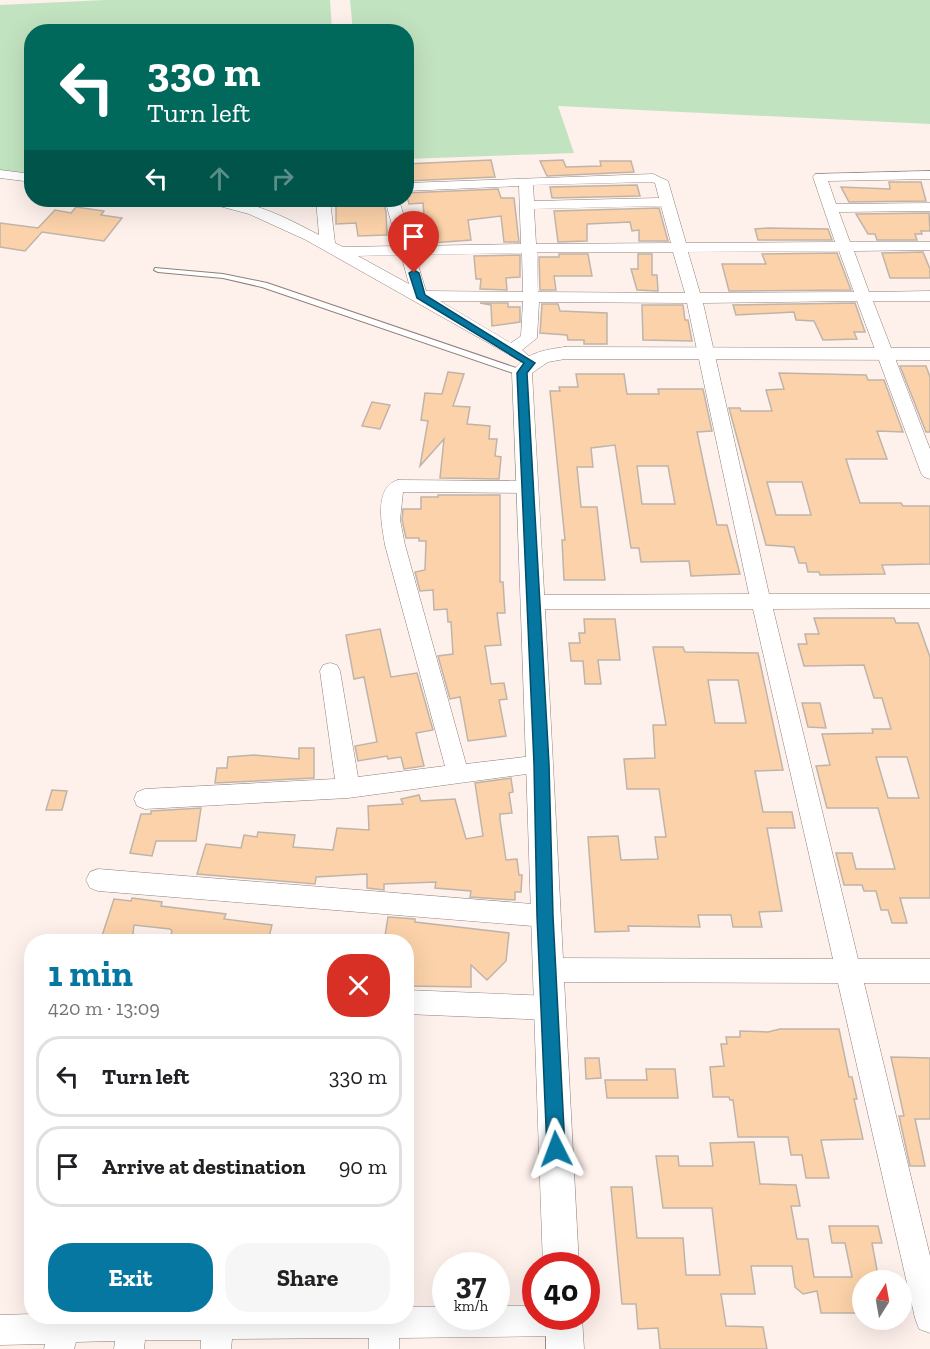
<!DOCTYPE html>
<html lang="en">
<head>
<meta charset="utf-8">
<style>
	body { margin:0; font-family:"Zilla Slab",serif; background:#f6f6f6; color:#202124; height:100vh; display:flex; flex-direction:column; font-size:22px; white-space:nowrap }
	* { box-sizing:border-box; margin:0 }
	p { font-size:20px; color:#757577 }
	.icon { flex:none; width:33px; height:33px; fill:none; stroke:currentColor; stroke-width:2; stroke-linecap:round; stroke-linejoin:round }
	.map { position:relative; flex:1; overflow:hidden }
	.panel { position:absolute; left:24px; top:934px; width:390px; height:390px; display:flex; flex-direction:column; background:#fff; border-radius:24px; box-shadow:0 6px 24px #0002 }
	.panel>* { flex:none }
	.guide { position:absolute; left:24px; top:24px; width:390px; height:183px; border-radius:24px; box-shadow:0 6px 24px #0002; background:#00695c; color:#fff; overflow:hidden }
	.needle { width:39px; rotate:11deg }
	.buttons { position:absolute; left:852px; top:1270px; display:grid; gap:12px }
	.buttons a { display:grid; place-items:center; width:60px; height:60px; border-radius:50%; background:#fff; box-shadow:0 6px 24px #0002; font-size:30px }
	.speed { position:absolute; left:432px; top:1252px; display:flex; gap:12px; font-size:30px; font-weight:700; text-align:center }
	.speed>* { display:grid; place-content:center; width:78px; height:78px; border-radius:50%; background:#fff; box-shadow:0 6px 24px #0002; line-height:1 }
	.speed small { font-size:15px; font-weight:400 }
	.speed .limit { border:9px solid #d22; background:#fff; color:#111 }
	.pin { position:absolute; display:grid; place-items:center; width:51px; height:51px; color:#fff; margin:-62px -26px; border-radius:50% 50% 50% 0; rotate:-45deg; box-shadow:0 0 6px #0007 }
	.pin .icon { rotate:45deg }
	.me { position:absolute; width:66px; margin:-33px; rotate:357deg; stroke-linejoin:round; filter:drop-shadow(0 0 4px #0008) }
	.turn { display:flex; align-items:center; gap:21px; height:126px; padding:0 24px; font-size:27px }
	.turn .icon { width:78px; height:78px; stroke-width:2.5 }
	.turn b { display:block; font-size:42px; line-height:51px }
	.lanes { display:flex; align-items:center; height:57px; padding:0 24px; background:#0003; justify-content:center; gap:30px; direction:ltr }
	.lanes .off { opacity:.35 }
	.round { display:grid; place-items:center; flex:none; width:63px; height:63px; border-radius:24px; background:#f6f6f6 }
	.overview { display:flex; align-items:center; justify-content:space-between; height:102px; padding:0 24px }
	h1 { font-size:36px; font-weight:700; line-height:45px; color:#0677a1 }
	.cta { display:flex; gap:12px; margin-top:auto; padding:12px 24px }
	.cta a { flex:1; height:69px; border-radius:24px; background:#0677a1; color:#fff; font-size:24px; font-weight:700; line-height:69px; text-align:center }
	.cta a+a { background:#f6f6f6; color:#202124 }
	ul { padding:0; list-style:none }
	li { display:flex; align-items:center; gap:18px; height:81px; margin:0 12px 9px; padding:0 12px; border:3px solid #e0e0e0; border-radius:24px }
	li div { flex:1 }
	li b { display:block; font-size:22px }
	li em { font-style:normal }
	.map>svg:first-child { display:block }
	.green { fill:#c2e3c0 }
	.building { fill:#fbd2a9; stroke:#c0b4a9; stroke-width:1.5; fill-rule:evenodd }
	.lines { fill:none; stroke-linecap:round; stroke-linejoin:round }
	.service-casing { stroke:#8f807a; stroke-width:2 }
	.minor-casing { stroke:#8f807a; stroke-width:1 }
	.tertiary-casing { stroke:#8f807a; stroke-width:1 }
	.service { fill:#fff; fill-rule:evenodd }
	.minor { fill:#fff; fill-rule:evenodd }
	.tertiary { fill:#fff; fill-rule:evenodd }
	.route { fill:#0677a1; stroke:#044d69; stroke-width:1.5 }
</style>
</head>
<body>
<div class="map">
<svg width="930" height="1349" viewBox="0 0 930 1349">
	<rect width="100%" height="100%" fill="#fef0eb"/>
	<path class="green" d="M105 0H330L332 31 32 32 31 174 0 170V5Z
		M350 0H930V124L558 106 574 153 407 159 406 32 353 31Z"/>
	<path class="building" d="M491 160 495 177 406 181V164Z
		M563 160 566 167 601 166 600 161H631L634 172 547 176 540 161Z
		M889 182H921L926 201 849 202 841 187 890 189Z
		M637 185 640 196 552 198 550 187Z
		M498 189 501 198H514L519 242H504L501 216 468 220 471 240 418 244V241L426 240 423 203 409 204 406 193Z
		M383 200 386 212 387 235 358 236 356 223 336 224V203Z
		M76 207 104 211 101 215 122 218 104 241 42 232 25 251 0 247V223L38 228 55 210 71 213Z
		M659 208 668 241H639V230L632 231 630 222 587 224V241L558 242 554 211Z
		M929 213 930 231H921L922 234H915L917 240H877L875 234H868L856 214Z
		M768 228 828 229 832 240H758L755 229Z
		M923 252 930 269V278H890L882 253Z
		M837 253 851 290 729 291 722 264H766L762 254Z
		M559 254H588L592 276H554L556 290H540L539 257H559Z
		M638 254H652V275H657L658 291 637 290 631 269H638Z
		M520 255V277L506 278 507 290 480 289 481 279H476L474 256Z
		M480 303H508V307H520V322L492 326 491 305Z
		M855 303 865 332H854L857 339 823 340 814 321 796 320 794 312 736 315 733 305Z
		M542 304H558L560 311 607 313V344H584V340H568L567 335 540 333Z
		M642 305H683L685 320H688L692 341 643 340Z
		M900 366H926L930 377V432H926Z
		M448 372 464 374 453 406 470 407 467 424 490 426 489 439H497L495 456 501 457 499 479 440 478 444 439 420 466 428 421 421 420 425 393 442 394Z
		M779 373 866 375 868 380H884L903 432 877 431 887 459H846L860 503H901L903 506H930V564L882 565 885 574 820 575 819 572H808L806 563H799L794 547 766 545 729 408H740L741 411H772L766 390 784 389ZM767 482H802L811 515H776Z
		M576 374H624L627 394H659L658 389H703L712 431 697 432 706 475 717 525H727L740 574 691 576 689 561 641 562 639 548H631L615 445 591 448 593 467H577L581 507H597L605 580H564L562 540H565L550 391H560L559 387H578ZM637 466H668L675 504H642Z
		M372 402 390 405 380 429 362 426Z
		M438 495H500V582H503L505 613H497L501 645 485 646 491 684 504 683 507 699 499 700 506 736 468 741 460 697 450 699 438 656 453 654 451 622H448L447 609 434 610 433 590 420 591 415 572 425 570 426 541H419V538H406L402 520 403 509H421V497H438Z
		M814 618H894L896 623H918L930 657V898H900L907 923H892L888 910H881L876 891H864L862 885H844L836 853H852L856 869H895L878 808H827L816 766 830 765 822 734 873 733 872 729H891L882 698H874L864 665 804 666 798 644H807L805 634H819ZM876 757H907L919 798H888Z
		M584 619H615L620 660H598L601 684H585L583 661H571L569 643H580L579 633H585Z
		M380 629 391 677 417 673 433 730 416 733 424 766 404 769 401 757 388 759 387 756 358 761 355 746 377 742 364 677 354 679 346 635Z
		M653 647H683L685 652 758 653 783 770 755 771 763 812H792L795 828H767L782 911 759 912 762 927H733L731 915H698L700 927 628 926 629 931 595 932 588 837 618 836 621 860 658 859 655 837H666L659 789H627L624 759 655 758 653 725H666ZM708 680H738L746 723H715Z
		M802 703H820L826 728 808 727Z
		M299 748H314V778L215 783 217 768H227L228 757 254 755 299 759Z
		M511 778 513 792 509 793 512 813 500 814V819L506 860 517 859 519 875H522L521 892H515V900L470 897 471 891 435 888 436 882 384 884V890L367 888V874L316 877 315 884 197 874 206 844 241 848 244 835 257 837 258 832 295 835 293 847 333 850 337 828 369 830 368 806 403 804 401 799 419 795 421 801 455 799 466 839 483 836 475 783Z
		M52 790 67 791 62 810H46Z
		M201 808 196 841H156L152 856 130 853 141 814H151V811Z
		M132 898 162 902 161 906 226 914 224 919 272 925 268 941 215 936 213 942H169L172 931 170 929 134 925 132 942H100L114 899 131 901Z
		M388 917 415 919V922L509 933 506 961 487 980 471 965V987L406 986V942H384Z
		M780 1029H839L849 1077H852L857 1099H854L863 1139 821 1140 829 1178H806L802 1155H791L788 1137H738L733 1100H730L729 1097H713L710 1067 724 1066 721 1044H727L726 1037H740V1031L768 1032Z
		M891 1057 930 1058V1119H915L925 1166H910L899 1116H904Z
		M585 1058H599L601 1078 586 1079Z
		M646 1069H675L678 1098H607L605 1080H647Z
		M754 1142 760 1184 796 1185 800 1206H791L797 1239H808L814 1277H852L845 1243H832L829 1226H878L882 1243H872L879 1281H862V1313H821L817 1291 803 1294 795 1287 792 1266H751L755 1294H721L726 1326 763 1327 767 1349H660L658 1328 638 1329 636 1304H622L611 1187H632L637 1238H683L686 1275H720L712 1208H663L656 1156H678L679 1166H713L710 1143Z"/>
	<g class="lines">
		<g class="service-casing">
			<path id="service" d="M155 268 223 274 267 283 525 371 526 373 522 376 519 375 262 287 223 278 158 272 154 270Z"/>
		</g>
		<g class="minor-casing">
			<path id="minor" d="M0 170 32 174V182L0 178Z
				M930 171V179L828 181 836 204 930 203V211L839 212 850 242H930V250L854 251 869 292 930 291V301H873L930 449V479L924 477 921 473 857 301 703 303 769 594H930V608L773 609 858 959H930V983H864L930 1256V1333L919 1329 915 1318 838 983 548 982 539 978 535 970 539 962 548 958 833 959 753 609H534L527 607 524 602 527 597 534 595 749 594 687 303 539 302 537 338 522 350 530 357 522 362 306 240 249 214 208 203 206 200C245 196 285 217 319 235L316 200H330L335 243 343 247 398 246 385 200H399L413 246 521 244 519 186 406 191V183L653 174 668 181 686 243 835 242 813 177 815 174ZM651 182 655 183 659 198 534 201 533 185ZM661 206 671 243 536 244 534 209ZM839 251 854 292 700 293 688 252ZM537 252H673L685 293 538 292ZM522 253 523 292 426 291 415 255ZM401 255 409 284 358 256ZM440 301H523L521 336 511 343Z
				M398 480 526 481 532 483 535 487 532 491 526 493 403 492 400 520 405 545 466 764 541 755 549 757 552 764 549 771 348 798 145 809 137 806 134 799 137 792 145 789 335 779 320 671 323 665 330 663 337 665 340 671 358 777 445 766 385 545C382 526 373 487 398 480Z
				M98 869 545 905 554 908 557 916 554 924 545 927 98 891 90 888 86 880 90 872Z
				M406 990 550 996 559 999 563 1008 559 1017 550 1020 406 1014Z
				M496 1306H536V1317H578L579 1321 575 1332 564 1336 399 1338V1349H369V1338L232 1339 231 1349H201V1340H145L144 1349H114L115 1341 76 1342 74 1349H44L45 1344 0 1345V1315L32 1314V1317H406V1307H446V1317H496Z"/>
		</g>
		<g class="tertiary-casing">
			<path id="tertiary" d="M565 347 930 348V360L565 359 548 362 532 373C549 671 563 968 579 1266H543C532 968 524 671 512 373 524 353 543 350 565 347Z
				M546 1317H582L584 1349H546Z"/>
		</g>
		<use href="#service" class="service"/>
		<use href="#minor" class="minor"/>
		<use href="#tertiary" class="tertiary"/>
	</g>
	<path class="route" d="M414 270 419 273 425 295 535 363 527 373 549 764 553 916 565 1149 563 1155 556 1158 550 1155 547 1149 537 916 534 764 517 373 524 363 417 298 409 273Z"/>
</svg>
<div class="buttons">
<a><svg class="needle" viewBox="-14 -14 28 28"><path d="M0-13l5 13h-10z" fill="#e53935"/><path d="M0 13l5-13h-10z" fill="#757577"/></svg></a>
</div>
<div class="speed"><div>37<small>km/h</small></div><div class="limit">40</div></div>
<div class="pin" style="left:414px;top:273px;background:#d93025"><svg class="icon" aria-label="arrive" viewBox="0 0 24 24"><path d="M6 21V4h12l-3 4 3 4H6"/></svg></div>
<svg class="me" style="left:556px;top:1149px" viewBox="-20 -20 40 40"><path d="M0-17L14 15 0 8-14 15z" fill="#0677a1" stroke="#fff" stroke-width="4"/></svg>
<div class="guide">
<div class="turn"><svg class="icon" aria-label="left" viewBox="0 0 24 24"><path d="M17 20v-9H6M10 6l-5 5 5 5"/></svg><div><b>330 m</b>Turn left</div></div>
<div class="lanes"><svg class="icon" aria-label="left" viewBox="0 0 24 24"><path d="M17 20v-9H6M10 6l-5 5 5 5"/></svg><svg class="icon off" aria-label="ahead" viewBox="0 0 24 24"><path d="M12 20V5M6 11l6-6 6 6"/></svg><svg class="icon off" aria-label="right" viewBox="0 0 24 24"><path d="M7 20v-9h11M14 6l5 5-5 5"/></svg></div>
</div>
<section class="panel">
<div class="overview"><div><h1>1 min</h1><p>420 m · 13:09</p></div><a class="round" style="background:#d93025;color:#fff"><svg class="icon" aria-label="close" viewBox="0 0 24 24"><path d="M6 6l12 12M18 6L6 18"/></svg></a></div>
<ul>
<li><svg class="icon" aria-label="left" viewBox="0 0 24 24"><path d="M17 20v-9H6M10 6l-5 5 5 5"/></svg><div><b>Turn left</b></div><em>330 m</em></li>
<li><svg class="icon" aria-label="arrive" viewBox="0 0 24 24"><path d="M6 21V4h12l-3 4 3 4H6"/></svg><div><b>Arrive at destination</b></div><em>90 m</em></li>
</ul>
<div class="cta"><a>Exit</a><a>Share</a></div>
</section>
</div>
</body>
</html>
